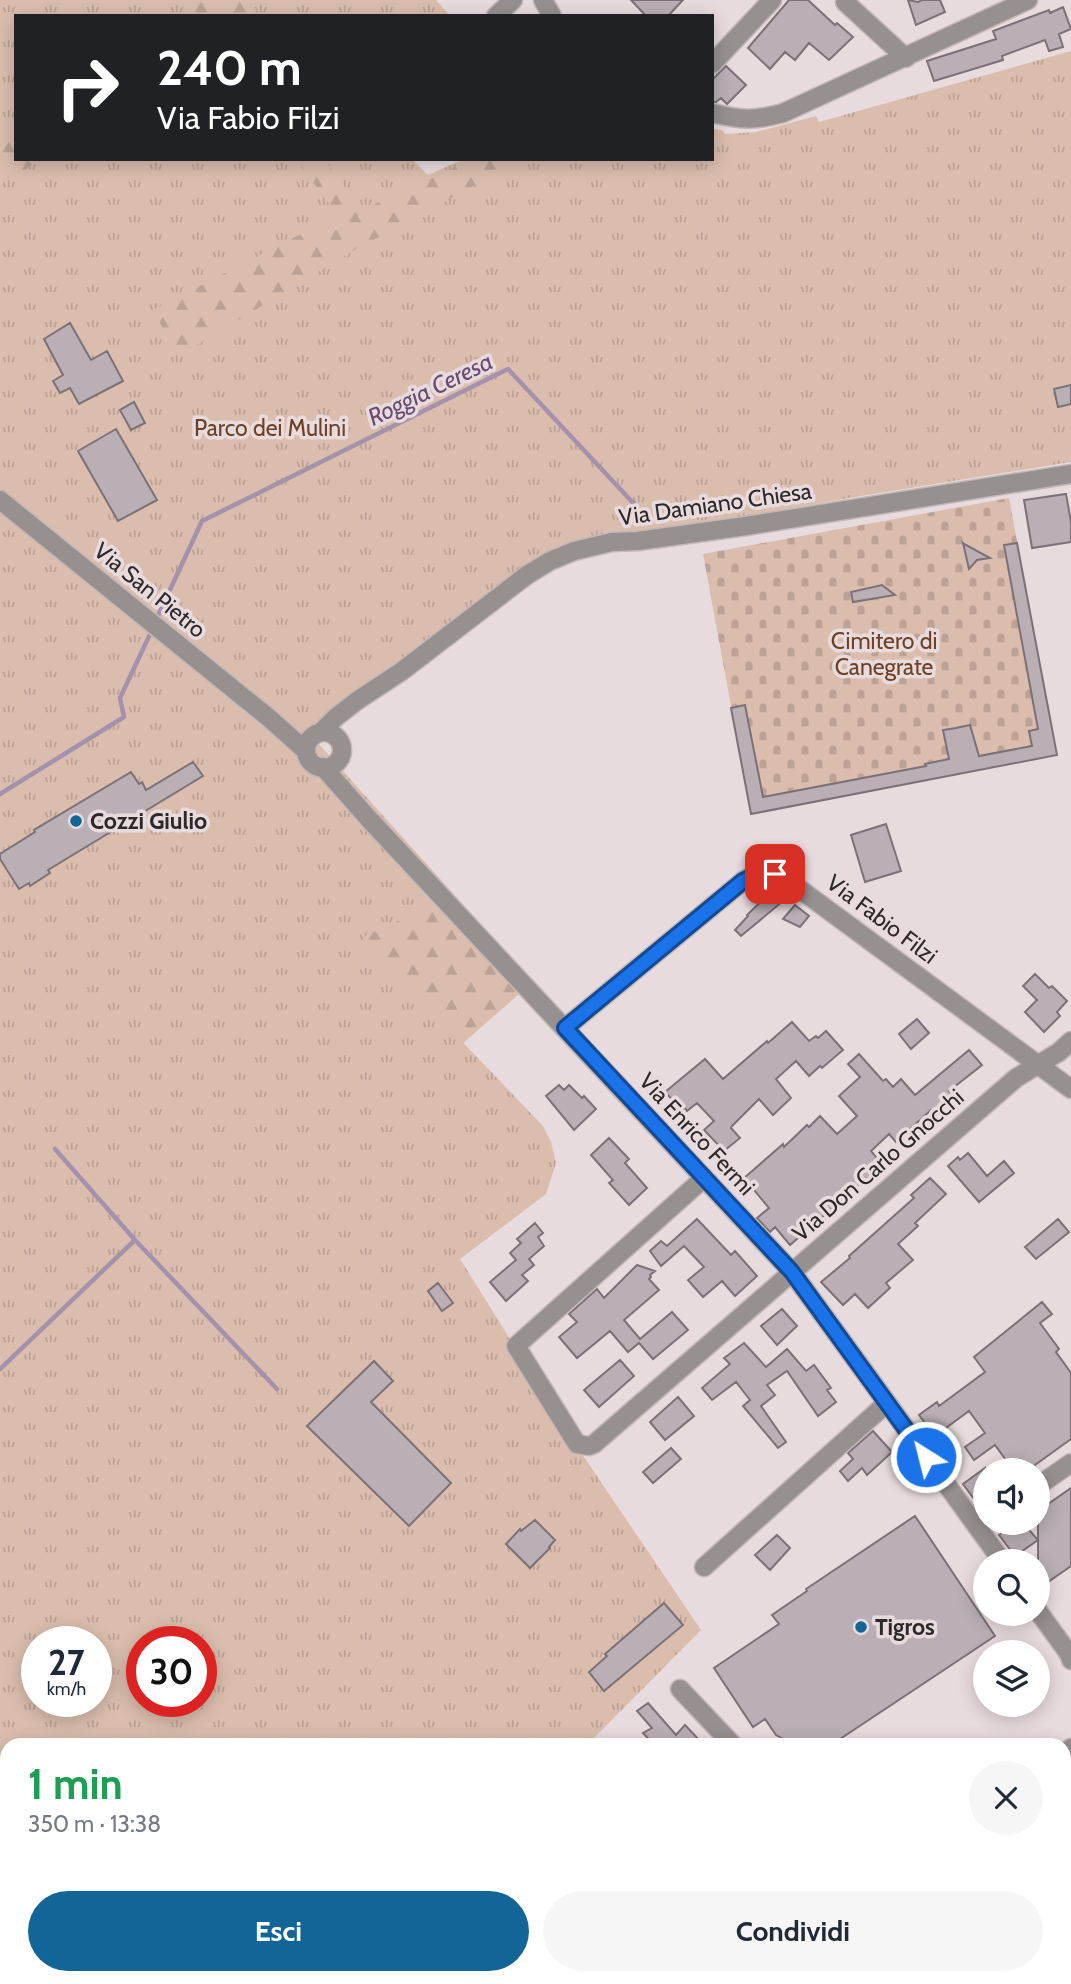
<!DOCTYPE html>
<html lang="it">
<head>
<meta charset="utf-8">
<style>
	body { margin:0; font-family:Cabin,sans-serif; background:#f6f6f7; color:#1f2937; height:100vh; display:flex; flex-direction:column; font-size:26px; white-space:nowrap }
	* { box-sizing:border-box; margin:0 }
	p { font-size:23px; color:#747a83 }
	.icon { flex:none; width:38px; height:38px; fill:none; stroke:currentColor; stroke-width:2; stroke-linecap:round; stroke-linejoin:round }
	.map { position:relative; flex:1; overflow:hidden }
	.panel { position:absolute; left:0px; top:1738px; width:1071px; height:247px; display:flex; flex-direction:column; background:#fff; border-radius:21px 21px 0 0; box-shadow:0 4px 18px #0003 }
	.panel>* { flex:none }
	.guide { position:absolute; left:14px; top:14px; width:700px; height:147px; border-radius:0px; box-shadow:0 4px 18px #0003; background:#202124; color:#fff; overflow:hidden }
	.controls { position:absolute; left:973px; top:1458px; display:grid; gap:14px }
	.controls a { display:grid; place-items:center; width:77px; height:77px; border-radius:50%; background:#fff; box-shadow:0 4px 18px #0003; font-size:35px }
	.speed { position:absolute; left:21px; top:1626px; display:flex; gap:14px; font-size:35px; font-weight:700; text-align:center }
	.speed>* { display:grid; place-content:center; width:91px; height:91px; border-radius:50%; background:#fff; box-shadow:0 4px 18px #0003; line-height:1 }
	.speed small { font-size:18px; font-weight:400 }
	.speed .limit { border:10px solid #d22; background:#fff; color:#111 }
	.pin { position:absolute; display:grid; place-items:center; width:60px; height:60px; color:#fff; margin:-30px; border-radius:14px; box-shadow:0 4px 10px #0006 }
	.me { position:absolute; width:77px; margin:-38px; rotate:324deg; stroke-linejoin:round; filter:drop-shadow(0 0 5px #0008) }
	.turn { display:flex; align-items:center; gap:24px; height:147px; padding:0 28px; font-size:32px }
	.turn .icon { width:91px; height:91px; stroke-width:2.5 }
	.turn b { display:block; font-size:49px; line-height:60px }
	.round { display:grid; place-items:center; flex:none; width:74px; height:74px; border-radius:37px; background:#f6f6f7 }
	.overview { display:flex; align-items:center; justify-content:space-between; height:119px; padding:0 28px }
	h1 { font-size:42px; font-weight:700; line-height:52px; color:#1e9e55 }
	.primary-button { display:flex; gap:14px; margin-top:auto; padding:14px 28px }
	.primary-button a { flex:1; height:80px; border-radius:42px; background:#126596; color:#fff; font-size:28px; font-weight:700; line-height:80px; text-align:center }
	.primary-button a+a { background:#f6f6f7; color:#1f2937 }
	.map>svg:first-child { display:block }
	.grass { fill:url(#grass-tufts); fill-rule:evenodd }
	.forest { fill:url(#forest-firs) }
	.cemetery { fill:url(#cemetery-stones) }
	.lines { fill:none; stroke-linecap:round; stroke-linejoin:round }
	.stream { stroke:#a491ad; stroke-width:4.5 }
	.building { fill:#b9afb5; stroke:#7b7177; stroke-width:2 }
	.minor-casing { stroke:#c3b7b9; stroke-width:21 }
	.minor { stroke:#96908f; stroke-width:18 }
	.route-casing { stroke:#114b97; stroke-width:18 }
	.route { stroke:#1a73e8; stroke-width:12 }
	.poi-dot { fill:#126596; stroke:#e8dbdd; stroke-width:2.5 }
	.labels { text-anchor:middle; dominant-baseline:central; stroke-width:7; stroke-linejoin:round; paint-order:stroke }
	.park-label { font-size:23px; fill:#6e4125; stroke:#e8dbdd }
	.street-label { font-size:23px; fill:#2d292a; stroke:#e8dbdd }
	.poi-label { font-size:23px; font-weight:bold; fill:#2d292a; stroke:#e8dbdd; text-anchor:start }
	.water-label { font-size:24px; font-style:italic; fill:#684a75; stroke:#e8dbdd }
</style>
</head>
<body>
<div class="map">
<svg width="1071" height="1984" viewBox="0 0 1071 1984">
	<defs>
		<pattern id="grass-tufts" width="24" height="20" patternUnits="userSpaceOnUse" patternTransform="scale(1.75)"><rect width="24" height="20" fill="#dabdad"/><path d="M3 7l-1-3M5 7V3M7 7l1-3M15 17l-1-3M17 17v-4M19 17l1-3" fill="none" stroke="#bba295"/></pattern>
		<pattern id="forest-firs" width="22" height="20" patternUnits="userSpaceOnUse" patternTransform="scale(1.75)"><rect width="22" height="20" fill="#dabdad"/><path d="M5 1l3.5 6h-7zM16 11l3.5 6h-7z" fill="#bba295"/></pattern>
		<pattern id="cemetery-stones" width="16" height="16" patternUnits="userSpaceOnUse" patternTransform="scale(1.75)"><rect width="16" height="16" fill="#dabdad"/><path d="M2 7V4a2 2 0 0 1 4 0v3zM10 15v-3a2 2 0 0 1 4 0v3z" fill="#bba295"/></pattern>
	</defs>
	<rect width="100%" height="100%" fill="#e8dbdd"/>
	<path class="grass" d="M0 0H436L450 16H16V159H412L428 175 464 159H712V129L722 130 725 134 756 132 816 116 819 122 1071 51V462L849 498 652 534 594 537 559 548 308 732 521 969 451 1030 543 1126 551 1142 556 1163 546 1194 460 1259 582 1454 701 1630 587 1745H7V1978H391L384 1984H0ZM37 1642H96V1701H37ZM142 1642H201V1701H142Z"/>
	<path class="forest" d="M177 0H247L257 10 254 16H191Z
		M16 132V159H44L0 182V140Z
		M311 159H324L362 210 473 159H523L353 251 178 356 153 310 338 215 301 167Z
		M435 904 519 994 461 1045 363 937Z
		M220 1978H341L335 1984H227Z"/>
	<path class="cemetery" d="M1009 498 1057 755 751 814 703 554Z"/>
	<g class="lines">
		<path class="stream" d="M155 622 202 521 508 369 651 522
			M0 794 124 717 120 698 152 630
			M55 1149 135 1240 277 1389
			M0 1369 135 1240"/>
	</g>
	<path class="building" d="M631 0H683L668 16H646Z
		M789 0H808L835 25 837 23 853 37 829 60 809 43 795 60 785 52 770 69 748 48Z
		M908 0 918 2 922 0H940L945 12 916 25Z
		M1063 7 1071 29 1059 34 1063 47 1049 51 1045 40 1002 56 1003 60 934 81 927 61 996 39 993 31 1049 10 1050 13Z
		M726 66 746 85 727 104 721 98 716 102H712V80Z
		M70 323 91 360 107 351 123 381 79 404 70 388 60 393 53 381 63 375 44 339Z
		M1071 385V404L1058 407 1054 389Z
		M134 402 145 423 131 430 120 410Z
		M116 429 157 500 118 521 78 451Z
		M1066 494 1071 522V542L1032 548 1024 500Z
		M963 543 964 544 990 558 977 560 969 569Z
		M1017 543 1057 755 751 814 731 708 745 705 763 797 926 766 925 764 949 759 943 730 956 728 970 725 979 756 1032 746 1029 731 1038 729 1004 545Z
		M882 585 895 595 853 602 851 592Z
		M193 762 203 776 48 870 50 873 30 886 29 883 19 889 0 859V854L35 832 34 830 131 772 139 784 142 782 146 790Z
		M886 824 901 871 865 882 851 835Z
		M771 892 774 895 776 893 783 901 741 936 735 930 748 916 747 915Z
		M795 905 809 916 800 927 783 919Z
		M1035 974 1049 988 1052 986 1067 1001 1057 1012 1060 1016 1044 1032 1025 1012 1037 1000 1023 986Z
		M917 1019 929 1033 911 1049 899 1034Z
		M792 1022 809 1041 816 1036 818 1038 826 1031 843 1050 822 1068 820 1066 809 1076 796 1061 776 1079 791 1098 773 1115 759 1099 732 1126 731 1128 740 1138 724 1151 704 1130 714 1121 697 1103 687 1111 685 1108 682 1110 665 1092 705 1059 723 1079 767 1041 768 1043Z
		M969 1050 982 1065 949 1091 955 1097 942 1109 940 1107 934 1114 931 1110 896 1142 889 1134 871 1151 882 1164 870 1173 872 1176 863 1184 861 1183 790 1245 775 1227 770 1232 757 1218 769 1208 744 1178 783 1144 784 1147 807 1125 809 1127 820 1116 837 1134 857 1116 839 1096 860 1077 848 1064 859 1054 883 1081 886 1079 893 1087 901 1079 915 1095Z
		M559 1085 564 1090 569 1085 582 1098 584 1096 596 1109 574 1130 546 1096Z
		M609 1138 629 1159 625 1163 647 1188 629 1205 609 1183 613 1180 591 1155Z
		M968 1153 987 1176 1004 1161 1014 1173 979 1202 948 1166 958 1157 960 1160Z
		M930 1178 946 1194 915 1223 918 1226 898 1244 913 1260 886 1283 890 1288 868 1308 855 1294 843 1305 821 1282 850 1258 849 1256 914 1198 911 1195Z
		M697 1219 731 1255 735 1251 757 1276 735 1296 722 1281 703 1297 688 1280 704 1267 684 1246 661 1266 650 1251 661 1241 667 1246Z
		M1058 1219 1069 1232 1036 1259 1025 1247Z
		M535 1223 543 1233 538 1237 544 1246 529 1259 534 1265 522 1275 528 1281 506 1301 490 1282 516 1260 510 1253 521 1243 517 1239Z
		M637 1265 655 1271 650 1275 651 1277 649 1279 659 1290 624 1320 640 1339 672 1312 688 1330 653 1359 639 1343 628 1352 610 1331 577 1358 559 1337 577 1322 569 1314 597 1289 604 1298Z
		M438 1283 453 1303 442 1311 428 1291Z
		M1042 1302 1052 1314 1040 1323 1059 1349 1056 1352 1071 1373V1439L1028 1470H1013L995 1445 974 1460 965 1447 985 1433 969 1411 935 1436 919 1415 937 1402 939 1406 985 1372 974 1357Z
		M782 1309 797 1326 777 1345 761 1326Z
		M744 1343 766 1367 787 1349 806 1371 814 1365 831 1388 827 1390 836 1402 818 1416 787 1371 767 1385 775 1395 761 1406 786 1442 778 1448 743 1406 750 1400 736 1382 712 1400 702 1388 730 1364 724 1358Z
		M620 1360 634 1376 599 1407 584 1390Z
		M374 1361 393 1381 371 1402 451 1483 409 1526 307 1426Z
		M678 1397 694 1416 665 1440 650 1422Z
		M873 1431 892 1452 867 1475 862 1468 848 1481 840 1471 853 1459 848 1453Z
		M671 1448 681 1459 653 1483 643 1472Z
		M985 1468V1514L963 1484Z
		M1071 1488V1566L1045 1584 1038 1574V1511Z
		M915 1516 995 1636 831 1745H794L776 1735 765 1719 753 1727 714 1668 779 1624 772 1615 807 1591 806 1589Z
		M535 1520 555 1540 549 1547 550 1548 530 1568 506 1544 520 1529 521 1531Z
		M1024 1524 1038 1540 1015 1556 999 1535 1010 1528 1013 1532Z
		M777 1535 790 1548 770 1570 755 1555Z
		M664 1603 683 1625 604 1691 589 1672 607 1656 605 1654Z
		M648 1703 676 1735 685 1725 704 1745H654L643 1733 652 1728 637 1711Z"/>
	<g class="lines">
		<g class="minor-casing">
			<path id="minor" d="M543 0 552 16
				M847 0 845 2 906 58
				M496 16 513 0
				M712 64 772 0
				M712 113C741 120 754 121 783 113L1028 0
				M0 500 269 718 306 751
				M321 732 336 717 358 700 402 671 527 575 550 561 574 551 612 542 638 541 746 526 1071 474
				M306 750a18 18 0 1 1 36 0a18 18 0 1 1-36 0Z
				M323 767 368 818 792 1272 1002 1561
				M565 1028 743 881C756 873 768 871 782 876L1071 1089
				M704 1178 516 1346 577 1444 589 1446 594 1444 1016 1078 1059 1052 1071 1041
				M1038 1486 1071 1463
				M704 1567 887 1403
				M1038 1611 1069 1654 1071 1660
				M680 1689 733 1745
				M1064 1753 1071 1748
				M510 1978 516 1984
				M1014 1978C1023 1983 1032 1983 1042 1978
				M1057 1978 1061 1984
				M989 1984 994 1978"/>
		</g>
		<use href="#minor" class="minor"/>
	</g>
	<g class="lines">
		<g class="route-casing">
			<path id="route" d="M775 874H758L743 881 565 1028 792 1272 926 1457"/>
		</g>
		<use href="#route" class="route"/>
	</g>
	<g class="poi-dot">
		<circle cx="76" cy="821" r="7"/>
		<circle cx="861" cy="1627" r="7"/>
	</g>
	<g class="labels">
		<g class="park-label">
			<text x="270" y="428">Parco dei Mulini</text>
			<text x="884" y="641">Cimitero di<tspan x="884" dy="26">Canegrate</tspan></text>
		</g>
		<g class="street-label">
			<text transform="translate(715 504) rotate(-8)">Via Damiano Chiesa</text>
			<text transform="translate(150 590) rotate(39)">Via San Pietro</text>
			<text transform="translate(882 919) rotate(37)">Via Fabio Filzi</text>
			<text transform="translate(697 1134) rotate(47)">Via Enrico Fermi</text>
			<text transform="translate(878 1165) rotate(-41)">Via Don Carlo Gnocchi</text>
		</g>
		<g class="poi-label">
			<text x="90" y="821">Cozzi Giulio</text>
			<text x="875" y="1627">Tigros</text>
		</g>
		<g class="water-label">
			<text transform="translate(430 389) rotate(-26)">Roggia Ceresa</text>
		</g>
	</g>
</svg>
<div class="controls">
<a><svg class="icon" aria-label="sound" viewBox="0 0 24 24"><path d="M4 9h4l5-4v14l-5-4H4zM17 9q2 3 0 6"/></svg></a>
<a><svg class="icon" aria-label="search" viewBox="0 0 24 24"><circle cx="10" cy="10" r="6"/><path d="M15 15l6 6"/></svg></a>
<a><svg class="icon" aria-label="layers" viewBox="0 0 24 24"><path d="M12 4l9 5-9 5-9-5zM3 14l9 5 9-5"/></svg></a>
</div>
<div class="speed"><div>27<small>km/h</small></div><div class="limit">30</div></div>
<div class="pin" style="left:775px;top:874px;background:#d93025"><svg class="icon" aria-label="arrive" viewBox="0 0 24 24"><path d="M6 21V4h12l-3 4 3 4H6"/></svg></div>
<svg class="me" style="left:926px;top:1457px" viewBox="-20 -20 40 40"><circle r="17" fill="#1a73e8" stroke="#fff" stroke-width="3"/><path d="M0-11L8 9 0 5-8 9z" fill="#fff"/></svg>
<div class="guide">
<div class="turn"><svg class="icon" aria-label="right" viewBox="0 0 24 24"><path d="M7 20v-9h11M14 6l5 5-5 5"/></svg><div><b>240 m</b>Via Fabio Filzi</div></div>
</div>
<section class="panel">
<div class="overview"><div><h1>1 min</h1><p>350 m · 13:38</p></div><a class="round"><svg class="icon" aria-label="close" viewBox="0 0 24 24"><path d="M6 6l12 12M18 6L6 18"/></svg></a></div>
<div class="primary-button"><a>Esci</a><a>Condividi</a></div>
</section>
</div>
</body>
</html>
